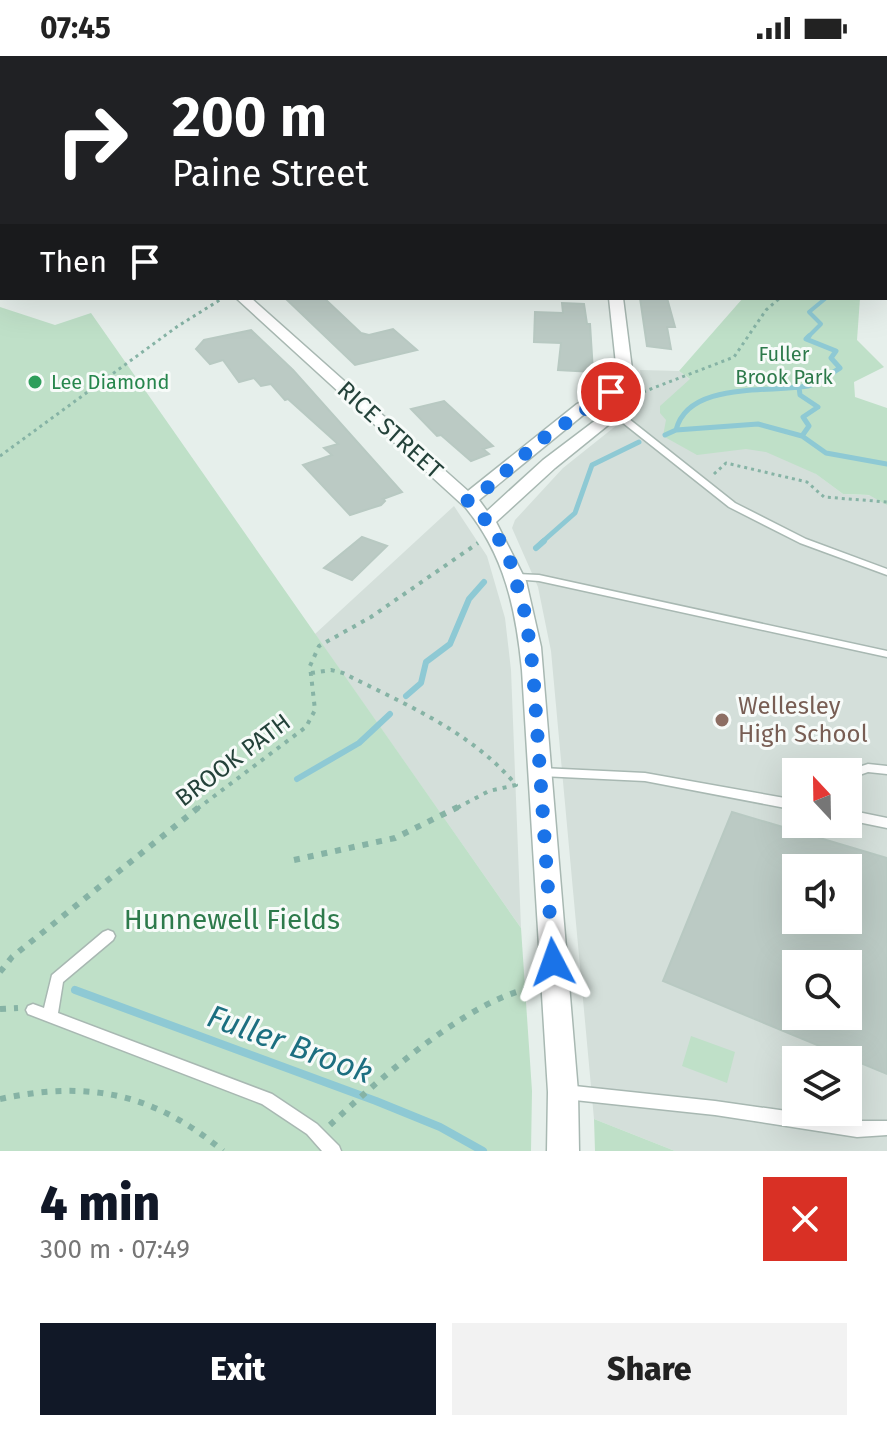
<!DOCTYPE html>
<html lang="en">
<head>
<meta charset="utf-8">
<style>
	body { margin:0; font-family:"Fira Sans",sans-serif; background:#f2f2f2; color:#222; height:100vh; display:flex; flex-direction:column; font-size:30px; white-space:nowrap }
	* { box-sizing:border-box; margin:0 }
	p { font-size:26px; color:#767676 }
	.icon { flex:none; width:44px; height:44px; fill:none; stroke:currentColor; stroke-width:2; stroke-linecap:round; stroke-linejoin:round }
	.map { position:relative; height:1095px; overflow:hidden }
	.side { display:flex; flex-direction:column; background:#fff; flex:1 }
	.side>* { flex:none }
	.banner { position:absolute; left:0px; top:0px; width:888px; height:244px; box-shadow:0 8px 32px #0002; background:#202124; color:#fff; overflow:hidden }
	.needle { width:52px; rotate:338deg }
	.tools { position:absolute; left:782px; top:702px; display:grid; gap:16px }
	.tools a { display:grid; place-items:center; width:80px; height:80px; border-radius:0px; background:#fff; box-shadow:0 8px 32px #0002; font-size:40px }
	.pin { position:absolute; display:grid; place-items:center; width:68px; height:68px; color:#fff; margin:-34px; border:4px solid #fff; border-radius:50%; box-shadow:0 2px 8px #0007 }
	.me { position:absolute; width:88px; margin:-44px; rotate:356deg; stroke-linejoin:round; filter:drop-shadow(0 0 6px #0008) }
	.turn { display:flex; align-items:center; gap:28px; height:168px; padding:0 40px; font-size:36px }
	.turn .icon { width:104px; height:104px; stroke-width:2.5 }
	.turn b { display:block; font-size:56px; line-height:68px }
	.then { display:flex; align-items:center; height:76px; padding:0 40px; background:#0003; gap:16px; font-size:30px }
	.round { display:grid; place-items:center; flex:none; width:84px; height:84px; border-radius:0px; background:#f2f2f2 }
	.headline { display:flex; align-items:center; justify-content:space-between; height:136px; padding:0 40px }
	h1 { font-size:48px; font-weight:800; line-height:60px; color:#111827 }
	.cta { display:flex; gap:16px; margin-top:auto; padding:16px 40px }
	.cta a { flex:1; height:92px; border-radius:0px; background:#111827; color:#fff; font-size:32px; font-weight:800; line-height:92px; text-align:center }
	.cta a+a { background:#f2f2f2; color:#222 }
	.status { display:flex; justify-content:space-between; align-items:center; height:56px; padding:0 40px; background:#fff; direction:ltr }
	.status svg { height:22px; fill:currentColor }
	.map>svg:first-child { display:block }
	.built { fill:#d4dfda; fill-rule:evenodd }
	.green { fill:#bfe0c8 }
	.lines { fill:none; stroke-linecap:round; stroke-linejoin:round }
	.stream-far3 { stroke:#8ec9d4; stroke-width:4 }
	.stream-far2 { stroke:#8ec9d4; stroke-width:5 }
	.stream-far1 { stroke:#8ec9d4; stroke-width:6 }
	.stream { stroke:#8ec9d4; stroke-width:8 }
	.building { fill:#bbcac4; stroke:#b8c9c2; stroke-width:2; fill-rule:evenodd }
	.lane-casing { stroke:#a8b8b2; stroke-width:3 }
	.street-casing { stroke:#a8b8b2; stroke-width:3 }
	.secondary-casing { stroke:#a4bbb3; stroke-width:3 }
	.primary-casing { stroke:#c2cac8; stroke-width:3 }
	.path-far3 { stroke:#86b3a5; stroke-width:2; stroke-dasharray:2 3; stroke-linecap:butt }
	.path-far2 { stroke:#86b3a5; stroke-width:3; stroke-dasharray:3 4; stroke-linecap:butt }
	.path-far1 { stroke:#86b3a5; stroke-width:4; stroke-dasharray:4 6; stroke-linecap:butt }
	.path { stroke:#86b3a5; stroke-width:6; stroke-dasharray:6 8; stroke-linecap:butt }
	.lane { fill:#fff; fill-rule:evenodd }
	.street { fill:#fff; fill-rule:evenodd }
	.secondary { fill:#fff; fill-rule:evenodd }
	.primary { fill:#6aa596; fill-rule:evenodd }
	.route { stroke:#1a73e8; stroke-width:14; stroke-dasharray:0 25.2 }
	.leisure-dot { fill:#2e9e5b; stroke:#f7fbf9; stroke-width:3 }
	.education-dot { fill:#8d6e63; stroke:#f7fbf9; stroke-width:3 }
	.labels { text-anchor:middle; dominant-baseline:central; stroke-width:6; stroke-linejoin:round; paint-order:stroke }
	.far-park-label { font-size:20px; fill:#2d7a4b; stroke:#f7fbf9 }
	.far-leisure-label { font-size:20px; fill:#27864d; stroke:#f7fbf9; text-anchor:start }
	.street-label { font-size:24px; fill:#24423a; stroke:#f7fbf9 }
	.education-label { font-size:24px; fill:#785e54; stroke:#f7fbf9; text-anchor:start }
	.near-park-label { font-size:28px; fill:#2d7a4b; stroke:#f7fbf9 }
	.near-water-label { font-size:32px; font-style:italic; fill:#1c6f80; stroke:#f7fbf9 }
</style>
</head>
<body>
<div class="status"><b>07:45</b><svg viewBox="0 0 49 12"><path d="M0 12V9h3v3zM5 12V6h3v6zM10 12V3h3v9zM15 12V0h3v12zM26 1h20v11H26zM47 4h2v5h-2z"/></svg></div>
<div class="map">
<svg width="887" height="1095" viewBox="0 0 887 1095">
	<rect width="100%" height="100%" fill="#e6efeb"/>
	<path class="built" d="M640 314 679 315 843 438 887 440V1095H675L594 1063 551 595 538 531 512 472 515 464 563 412 637 353 643 339ZM796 716H848V768H796ZM796 812H848V864H796ZM796 908H848V960H796ZM796 1004H848V1056H796Z
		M454 450 487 500 505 562 511 614 521 872 315 578Z"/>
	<path class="green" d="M743 242H860L857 284 884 311 854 326 855 341 887 352V449L869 439 843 438 816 418 766 396 746 393 697 399 663 380 666 364 660 357V350L690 323 679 315Z
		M0 251 55 269 91 257 521 872 532 1035 531 1095H0Z
		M691 980 735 996 727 1027 682 1010Z
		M594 1063 675 1095H595Z"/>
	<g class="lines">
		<path class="stream-far3" d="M807 282 821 268 809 256 826 242"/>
		<path class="stream-far2" d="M799 331 800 339 818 351 803 361 809 370 802 380 826 397 887 408
			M676 374 758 368 802 380
			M665 379 676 374C688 325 768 337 808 330 819 328 830 318 840 312L831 302 836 295 806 283 809 280
			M541 487 575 457 592 409 639 386"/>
		<path class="stream-far1" d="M536 492 544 485
			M406 640 421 627 426 606 450 588 469 543 484 526
			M297 723 359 687 390 658"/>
		<path class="stream" d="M75 934 376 1045 440 1071 483 1095"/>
	</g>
	<path class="building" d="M285 242H324L361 277 369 279 393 273 417 294 355 309Z
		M640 242H667L675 271H667L671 293 647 290Z
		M562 247 584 248 587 268H590L593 316 558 314 561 287 534 286 535 256 563 257Z
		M251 274 293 314 402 436 383 443 385 445 381 449 350 459 303 409 332 399 324 392 338 388 288 343 285 344 271 328 261 330 254 322 239 326 223 304 210 308 196 293 204 284Z
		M444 345 493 390 483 393 489 398 471 405 441 379 437 380 411 353Z
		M362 481 387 490 352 524 324 512Z
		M732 756 887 802V1018L663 925ZM796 812H848V864H796ZM796 908H848V960H796Z"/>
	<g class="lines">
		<g class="lane-casing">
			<path id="lane" d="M471 0H475L473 2H469Z
				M497 0H501L499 2H495Z
				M613 355H619L735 447 806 483 887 513V519L800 487 729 451 613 359Z
				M517 518 539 519 887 595V601L539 525 514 523 512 521Z
				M868 708 887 710V718L868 716 848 723V716H844Z
				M541 712 645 717 796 744V754L645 725 541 720 537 719 535 716 537 713Z
				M848 754 887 762V772L848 764Z
				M108 874 113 876 115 880 113 884 63 926 58 957 272 1038 317 1068 339 1090 341 1095H322L307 1078 262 1048 28 958 26 954 28 950 33 948 44 952 52 919 103 876Z
				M565 1029 715 1045 857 1065H887V1079L857 1081 715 1059 565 1043 560 1041 557 1036 560 1031Z"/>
		</g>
		<g class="street-casing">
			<path id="street" d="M248 0H260L258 2Z
				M567 0H592V1L569 2Z
				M680 0H707L709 2H682Z
				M874 0H883L884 2H875Z
				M0 51H2V57H0Z
				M236 242H251L468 435 577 348 618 327 609 242H623L634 329 628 353 555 412 496 466 526 525 541 591 578 1036 579 1095H547L548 1036 522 614C516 554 505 500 466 452ZM616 339 613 351 543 404 487 455 479 444 588 355Z"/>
		</g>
		<g class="secondary-casing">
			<path id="secondary" d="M2 107V115L0 116V108Z
				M886 140H887V148H886Z"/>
		</g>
		<g class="primary-casing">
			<path id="primary" d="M2 230V240L0 241V231Z"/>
		</g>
		<path class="path-far3" d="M763 0 766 2
			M649 2 662 0"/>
		<path class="path-far2" d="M643 336 734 301 766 254 780 242
			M0 400 178 270 223 242
			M714 418 726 407 807 426 824 441 887 446"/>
		<path class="path-far1" d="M311 617 331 614 343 617C404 648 471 675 516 729L489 735 455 753
			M197 753 306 671 315 654 310 610 319 590 371 561 478 487"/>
		<path class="path" d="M294 804 395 782 458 751
			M0 916 12 901 199 751
			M0 953 18 952
			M0 1043C88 1024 154 1037 223 1095
			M330 1069C377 1025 470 942 533 932"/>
		<use href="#lane" class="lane"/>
		<use href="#street" class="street"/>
		<use href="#secondary" class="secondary"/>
		<use href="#primary" class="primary"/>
	</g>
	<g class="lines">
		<path class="route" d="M553 906 533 614 526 561 508 498 490 469 467 444 488 431 541 384 611 336"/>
	</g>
	<circle class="leisure-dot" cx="35" cy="326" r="8"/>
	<circle class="education-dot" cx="722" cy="664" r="8"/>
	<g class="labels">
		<g class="far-park-label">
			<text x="784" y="298">Fuller<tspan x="784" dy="23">Brook Park</tspan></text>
		</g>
		<g class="far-leisure-label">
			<text x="51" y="326">Lee Diamond</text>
		</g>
		<g class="street-label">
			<text transform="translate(390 374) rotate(42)">RICE STREET</text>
			<text transform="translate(233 704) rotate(-37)">BROOK PATH</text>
		</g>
		<g class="education-label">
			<text x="738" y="650">Wellesley<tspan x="738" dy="28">High School</tspan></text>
		</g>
		<g class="near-park-label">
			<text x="232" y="863">Hunnewell Fields</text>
		</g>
		<g class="near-water-label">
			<text transform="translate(290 988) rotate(20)">Fuller Brook</text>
		</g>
	</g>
</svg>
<div class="tools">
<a><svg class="needle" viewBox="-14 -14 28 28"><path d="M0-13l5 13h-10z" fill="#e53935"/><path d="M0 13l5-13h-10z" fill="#767676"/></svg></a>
<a><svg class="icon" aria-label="sound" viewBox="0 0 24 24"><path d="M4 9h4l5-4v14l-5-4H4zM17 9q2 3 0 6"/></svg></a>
<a><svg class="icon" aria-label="search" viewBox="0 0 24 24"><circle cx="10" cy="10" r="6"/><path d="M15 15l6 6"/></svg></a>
<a><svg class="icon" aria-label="layers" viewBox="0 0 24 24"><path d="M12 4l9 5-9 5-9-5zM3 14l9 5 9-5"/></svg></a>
</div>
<div class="pin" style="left:611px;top:336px;background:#d93025"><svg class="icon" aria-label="arrive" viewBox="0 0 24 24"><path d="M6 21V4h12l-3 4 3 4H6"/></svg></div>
<svg class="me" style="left:553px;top:906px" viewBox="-20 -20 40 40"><path d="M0-17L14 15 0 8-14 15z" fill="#1a73e8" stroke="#fff" stroke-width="4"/></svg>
<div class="banner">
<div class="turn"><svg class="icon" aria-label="right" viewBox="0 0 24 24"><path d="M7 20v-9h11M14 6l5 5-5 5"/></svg><div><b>200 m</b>Paine Street</div></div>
<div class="then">Then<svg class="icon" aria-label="arrive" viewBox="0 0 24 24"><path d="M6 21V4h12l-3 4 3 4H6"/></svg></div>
</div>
</div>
<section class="side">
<div class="headline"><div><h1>4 min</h1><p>300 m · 07:49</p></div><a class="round" style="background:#d93025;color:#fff"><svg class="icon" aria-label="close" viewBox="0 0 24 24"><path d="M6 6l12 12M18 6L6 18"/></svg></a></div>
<div class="cta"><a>Exit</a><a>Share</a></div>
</section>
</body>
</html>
